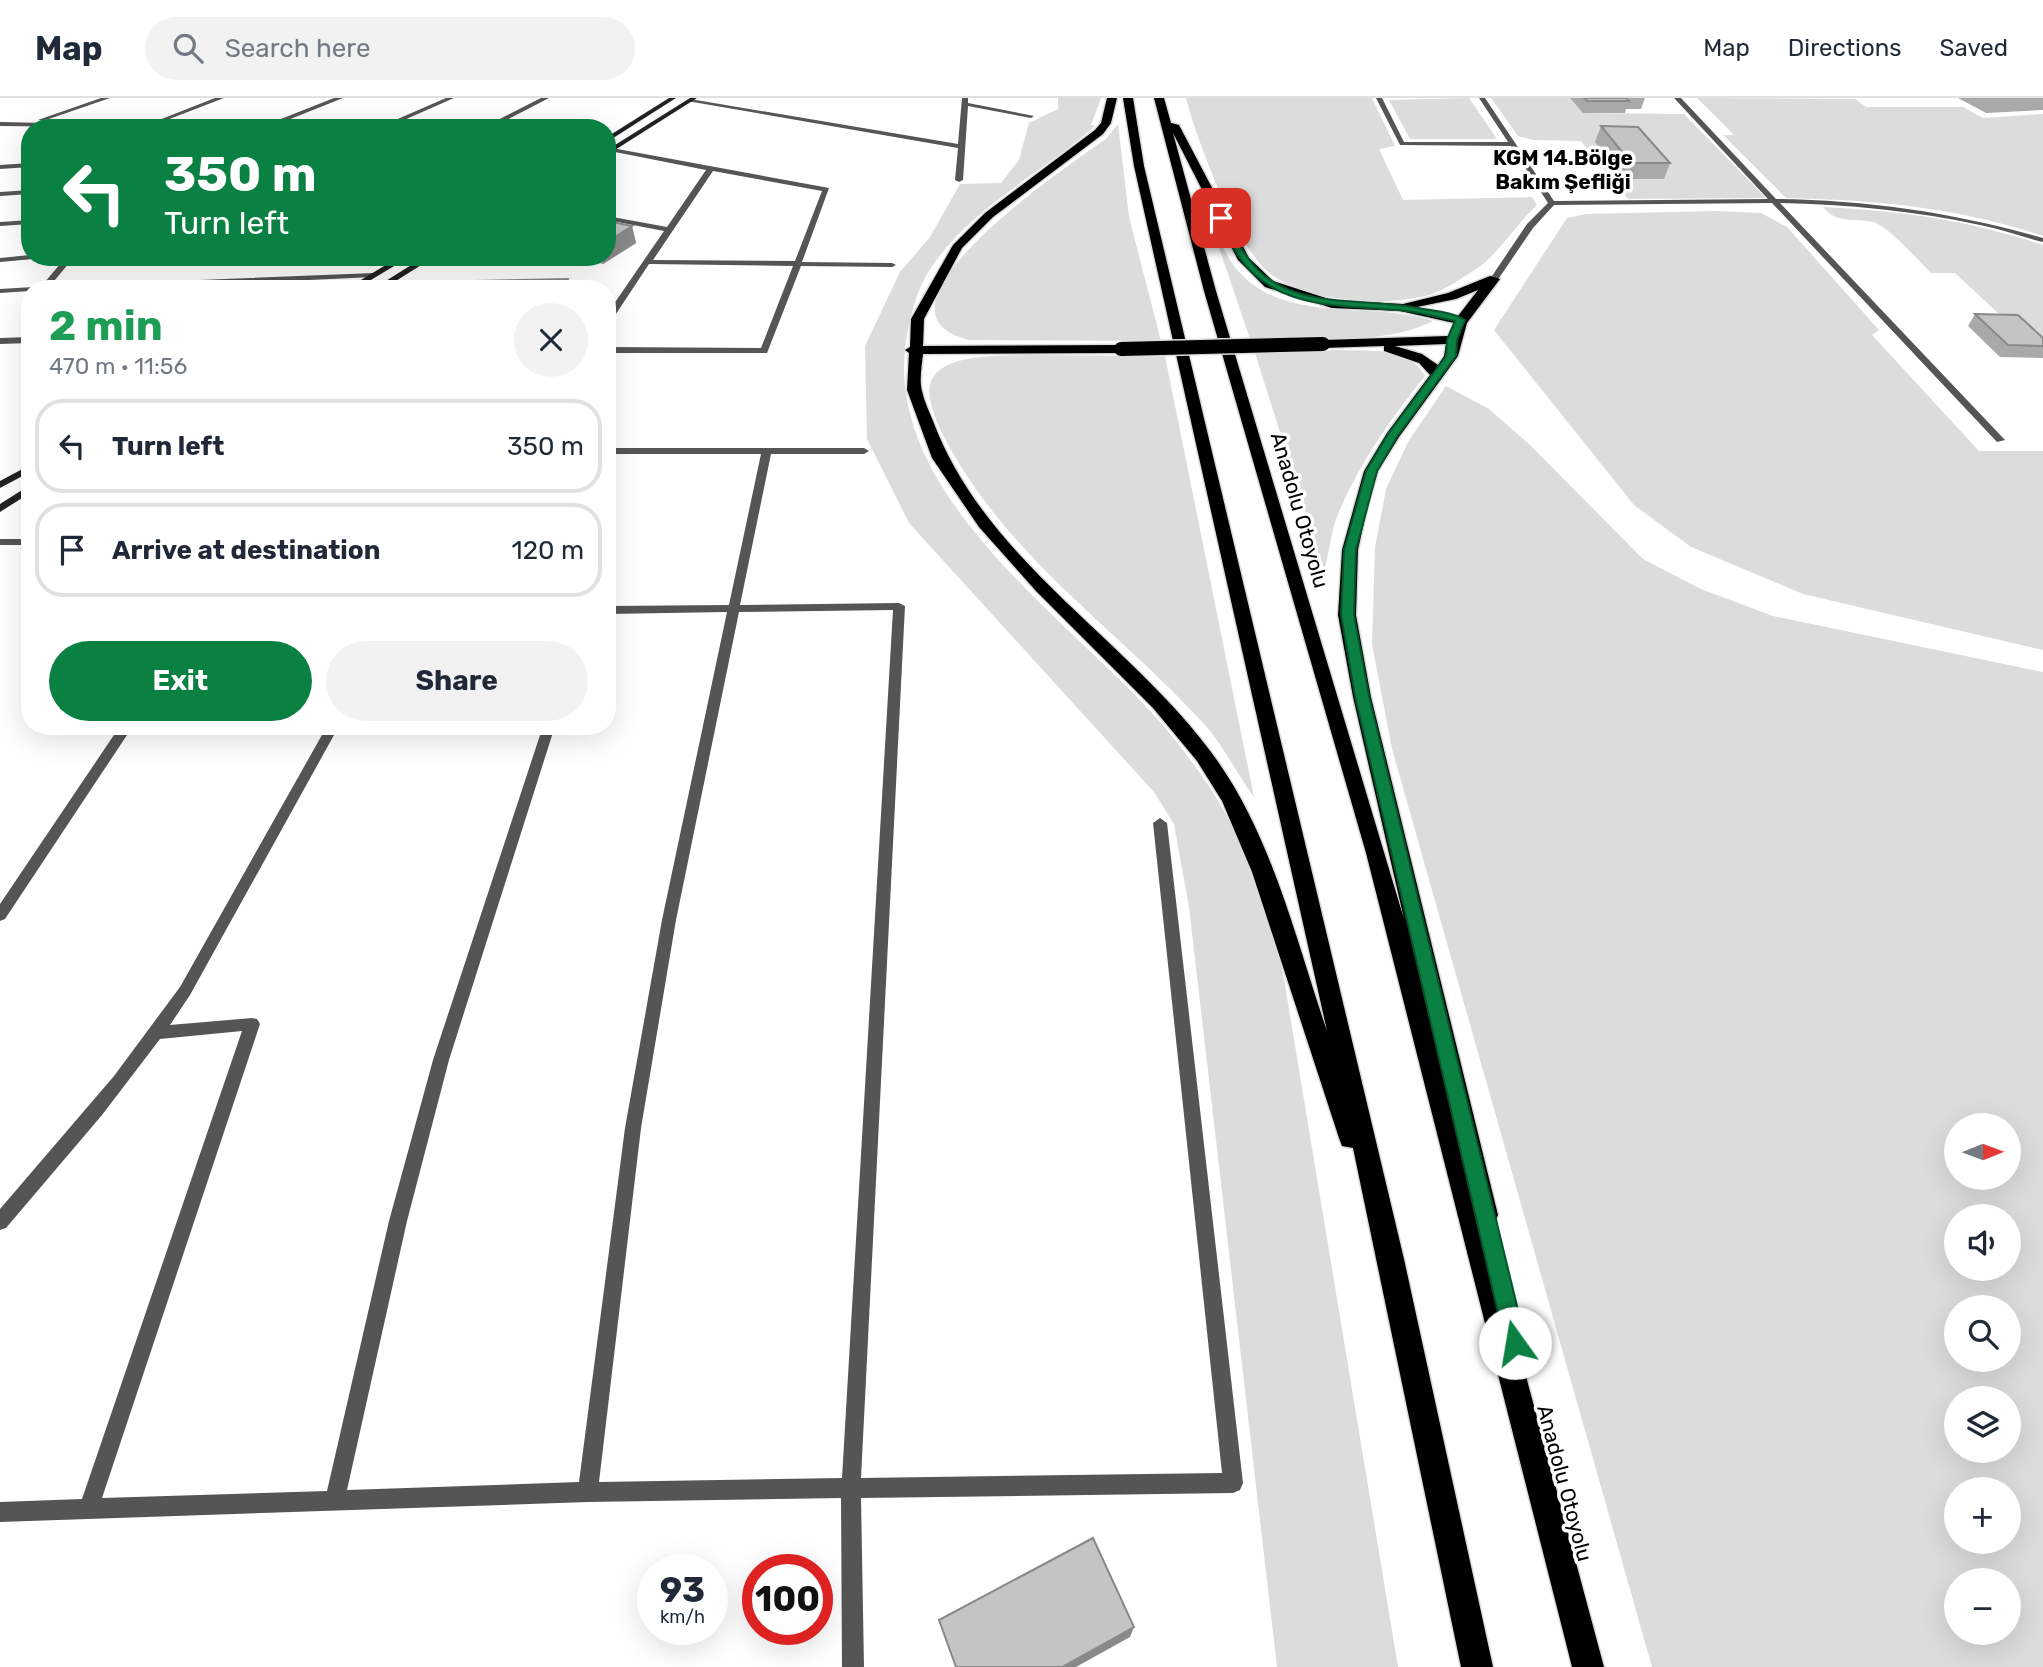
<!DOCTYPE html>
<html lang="en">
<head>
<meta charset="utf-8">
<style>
	body { margin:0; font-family:Rubik,sans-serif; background:#f2f2f3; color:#1f2937; height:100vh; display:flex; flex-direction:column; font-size:26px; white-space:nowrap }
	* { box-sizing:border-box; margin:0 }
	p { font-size:23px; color:#747a83 }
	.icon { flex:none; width:38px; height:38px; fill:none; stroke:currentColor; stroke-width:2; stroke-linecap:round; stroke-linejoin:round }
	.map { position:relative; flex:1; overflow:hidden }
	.details { position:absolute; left:21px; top:182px; width:595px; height:455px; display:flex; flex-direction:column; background:#fff; border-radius:28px; box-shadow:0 7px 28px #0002 }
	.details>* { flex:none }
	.guide { position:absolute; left:21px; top:21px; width:595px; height:147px; border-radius:28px; box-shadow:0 7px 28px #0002; background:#0b8043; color:#fff; overflow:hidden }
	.needle { width:46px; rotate:89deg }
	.controls { position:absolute; left:1944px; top:1015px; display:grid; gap:14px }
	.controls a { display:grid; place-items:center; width:77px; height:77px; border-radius:50%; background:#fff; box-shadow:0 7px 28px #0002; font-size:35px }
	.speed { position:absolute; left:637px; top:1456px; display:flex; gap:14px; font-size:35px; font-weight:700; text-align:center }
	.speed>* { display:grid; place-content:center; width:91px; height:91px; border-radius:50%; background:#fff; box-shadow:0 7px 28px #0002; line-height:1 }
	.speed small { font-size:18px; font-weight:400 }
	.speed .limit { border:10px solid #d22; background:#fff; color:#111 }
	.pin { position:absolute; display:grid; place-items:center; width:60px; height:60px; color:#fff; margin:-30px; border-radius:14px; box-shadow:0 4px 10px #0006 }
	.me { position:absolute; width:77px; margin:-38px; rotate:347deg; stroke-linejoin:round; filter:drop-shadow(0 0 5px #0008) }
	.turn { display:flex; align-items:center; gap:24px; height:147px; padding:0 28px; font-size:32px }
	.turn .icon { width:91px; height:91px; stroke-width:2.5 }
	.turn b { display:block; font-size:49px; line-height:60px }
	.round { display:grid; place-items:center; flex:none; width:74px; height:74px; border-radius:37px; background:#f2f2f3 }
	.summary { display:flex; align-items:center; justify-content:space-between; height:119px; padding:0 28px }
	h1 { font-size:42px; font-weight:700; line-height:52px; color:#1e9e55 }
	.action { display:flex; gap:14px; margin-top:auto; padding:14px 28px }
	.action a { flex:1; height:80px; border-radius:42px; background:#0b8043; color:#fff; font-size:28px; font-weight:700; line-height:80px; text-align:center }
	.action a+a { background:#f2f2f3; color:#1f2937 }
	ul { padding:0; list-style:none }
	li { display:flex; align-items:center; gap:21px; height:94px; margin:0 14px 10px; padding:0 14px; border:4px solid #e0e1e3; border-radius:28px }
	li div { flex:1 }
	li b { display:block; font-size:26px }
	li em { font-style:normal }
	header { display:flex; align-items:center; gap:42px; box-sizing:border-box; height:98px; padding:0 35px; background:#fff; border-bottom:2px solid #e0e1e3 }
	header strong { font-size:33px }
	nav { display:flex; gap:38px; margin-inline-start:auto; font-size:24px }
	.search { width:490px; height:63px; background:#f2f2f3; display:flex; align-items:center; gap:18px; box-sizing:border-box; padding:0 24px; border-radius:38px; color:#747a83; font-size:26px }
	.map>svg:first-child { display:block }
	.green { fill:#dcdcdc; fill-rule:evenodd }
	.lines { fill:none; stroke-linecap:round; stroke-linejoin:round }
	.motorway-casing { stroke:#dbdbdb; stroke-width:3 }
	.service { fill:#555; fill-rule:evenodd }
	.minor { fill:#555; fill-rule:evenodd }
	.secondary { fill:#222; fill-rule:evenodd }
	.motorway { fill:#000; fill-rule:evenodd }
	.motorway-bridge-casing { stroke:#dbdbdb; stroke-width:17; stroke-linecap:butt }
	.motorway-bridge { stroke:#000; stroke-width:14 }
	.wall { fill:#a9a9a9 }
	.shaded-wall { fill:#898989 }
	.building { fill:#c4c4c4; stroke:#898989; stroke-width:2 }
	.route { fill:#0b8043; stroke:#07532c; stroke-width:2 }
	.labels { text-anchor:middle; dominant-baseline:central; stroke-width:7; stroke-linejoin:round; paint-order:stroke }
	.far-quarter-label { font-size:21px; font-weight:bold; fill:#000; stroke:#fff }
	.street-label { font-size:21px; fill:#000; stroke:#fff }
</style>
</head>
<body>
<header>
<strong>Map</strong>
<div class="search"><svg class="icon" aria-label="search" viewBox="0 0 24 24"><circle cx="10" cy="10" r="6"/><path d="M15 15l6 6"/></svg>Search here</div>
<nav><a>Map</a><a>Directions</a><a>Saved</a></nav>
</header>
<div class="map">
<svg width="2043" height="1569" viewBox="0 0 2043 1569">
	<rect width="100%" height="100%" fill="#fff"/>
	<path class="green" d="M1058 0H1101L1091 27 1095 28C1040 77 969 110 929 173 918 190 913 209 909 227 871 386 1060 514 1153 616 1173 638 1192 663 1208 687 1243 737 1259 800 1280 857L1398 1569H1277L1189 809 1174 726 1154 694 909 425 867 341 865 248 900 174 930 139 960 86 1001 85 1019 62 1029 25 1058 11Z
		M1186 0H1372L1395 48 1379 51 1403 102 1532 99 1537 107C1519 123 1495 159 1479 169 1464 179 1448 190 1432 196 1388 210 1303 204 1267 173 1237 147 1196 40 1186 0Z
		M1469 0 1497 41H1410L1389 2Z
		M1491 0H1570L1584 15 1684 16 1766 100 1628 101 1581 43 1533 42 1518 38Z
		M1697 0 1855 1 1866 9H1963L1983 20 2043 16V138C1956 109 1876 102 1786 100L1723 37H1734Z
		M1118 26 1129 119 1161 243 969 242C851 213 1073 64 1106 41Z
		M1823 109C1902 113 1968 122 2043 147V257L1955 175H1931C1919 163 1887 127 1873 124 1854 120 1836 126 1823 109Z
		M1716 113 1761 115 1787 129 1879 232 1872 237 1979 353H2043V552L1803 496 1691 449 1634 407 1494 232 1567 120 1586 116Z
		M1210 123C1219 140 1227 161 1239 174 1287 227 1372 202 1433 223 1386 248 1303 240 1250 241Z
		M1340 252C1369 253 1410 249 1425 278 1391 320 1359 366 1338 416 1331 433 1329 455 1324 474L1255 255Z
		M1032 257 1165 258 1254 699C1237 676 1224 649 1206 628 1117 530 1005 458 943 337 936 322 924 297 932 281 946 254 1007 258 1032 257Z
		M1446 288 1489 311 1530 347 1643 461 1701 491 1773 518 2043 574V1569H1652L1392 651 1372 546 1375 449 1386 391 1408 344ZM1956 1027H2009V1080H1956ZM1956 1118H2009V1171H1956ZM1956 1209H2009V1262H1956ZM1956 1300H2009V1353H1956ZM1956 1391H2009V1444H1956ZM1956 1482H2009V1535H1956Z"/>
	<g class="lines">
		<g class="motorway-casing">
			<path id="motorway" d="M1107 0H1117L1111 25 1103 36 993 119 962 150 924 221 923 248 1121 247 1128 251 1121 255 923 256C922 267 919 282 922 293 924 303 929 313 933 323 985 462 1125 539 1211 654 1271 734 1295 839 1327 933L1134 68 1123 0H1133L1144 68 1404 1161 1493 1569H1461L1353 1050 1342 1048 1339 1040 1252 774 1222 703 1197 663 1153 610 1036 493 979 429 932 360 907 292 909 255 905 252 910 249 911 221 953 147 985 115 1095 32 1101 25Z
				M1154 0H1164L1171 25 1179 27 1249 160 1273 183 1332 202 1403 206 1448 195 1490 178 1500 181 1467 225 1458 258 1399 339 1378 373 1368 406 1358 452 1356 517 1371 599 1498 1117 1494 1126 1486 1129 1604 1569H1572L1366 755 1204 193ZM1173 35 1238 162 1265 189 1332 210 1400 213 1454 225 1448 238 1323 242 1316 246 1323 250 1384 248V253L1419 265 1430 277 1387 335 1364 373 1342 452 1338 517 1353 599 1404 821 1216 193ZM1478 192 1458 218 1417 209 1456 201ZM1446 246 1444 258 1438 267 1422 256 1395 248Z"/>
		</g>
		<path class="service" d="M1376 0H1382L1404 44H1508L1479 0H1485L1554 103 1768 101 1674 0H1681L1776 101C1868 102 1955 115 2043 140V144C2022 139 2001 131 1980 127 1915 113 1847 106 1780 105L2005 342 1997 344 1772 105 1554 107 1533 130 1497 183H1491L1490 181 1527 126 1548 105 1511 48 1400 47Z"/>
		<path class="minor" d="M101 0H110L43 23 38 22Z
			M215 0H224L159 25 154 24Z
			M334 0H343L268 30H258Z
			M446 0H454L386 30H377Z
			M541 0H549L491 30H482Z
			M962 0H968V5L1034 18 1031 20 968 8 963 82 959 84 955 82 958 50 687 3 690 1 958 46Z
			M0 24 193 28 196 30 0 28Z
			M612 50 829 90 802 164 892 165 896 167 892 169 801 168 767 255H607V249L761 250 793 168 649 166 610 225H607V216L664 133 607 122V118L667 129 706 72 610 53ZM713 73 822 93 795 163 653 162Z
			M30 65V69L0 71V67Z
			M30 92V96L0 98V94Z
			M30 122V126L0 128V124Z
			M30 157 33 161 0 164V160Z
			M66 159H74L50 188 374 175 378 177 374 179 107 191H39Z
			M33 189 30 193 0 195V191Z
			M30 239V245L0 246V240Z
			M607 350H864L869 353 864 356H771L740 507 899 505 905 508 861 1380 1222 1375 1153 725 1160 720 1167 725 1243 1385 1240 1392 1233 1395 861 1400 864 1569H842L841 1400 588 1404 0 1424V1404L82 1401 242 933 160 941 102 1017 6 1130 0 1132V1111L114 978 180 889 327 628H339L190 897 170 927 252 920 257 921 260 926 102 1400 327 1393 389 1123 433 962 543 628H555L449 962 407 1123 347 1392 579 1384 625 1030 662 822 727 514 607 516V508L729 507 761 356H607ZM893 512 842 1380 599 1384 641 1030 676 822 739 514Z
			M0 441H30V447H0Z
			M120 628H133L5 821 0 823V806Z"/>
		<path class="secondary" d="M669 0H676L607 44V39Z
			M690 0H697L607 57V52Z
			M399 159H409L356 191H346Z
			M424 159H434L383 191H373Z
			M30 367V374L0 390V383Z
			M30 387V395L0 414V406Z"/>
		<use href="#motorway" class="motorway"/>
		<g class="motorway-bridge-casing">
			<path id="motorway-bridge" d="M1121 251 1323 246"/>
		</g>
		<use href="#motorway-bridge" class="motorway-bridge"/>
	</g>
	<path class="wall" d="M1570 0H1645L1641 11H1626L1625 15H1583Z
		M1958 0H2043V12L1986 15Z
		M1601 28 1670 65 1664 81H1626L1595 44Z
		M632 128 636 145 603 166 570 159H607Z
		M1975 216 2043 240V260L2000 259 1968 228Z"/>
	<path class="shaded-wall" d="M632 128 636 145 603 166 601 159H607V144Z
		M568 181 571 191H564Z
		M1134 1529 1130 1539 1076 1569H1062Z"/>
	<path class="building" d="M1584 0H1626L1629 3H1587Z
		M1601 28 1638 29 1670 65H1631Z
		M607 123 632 128 607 144Z
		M568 181 564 191H425L429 184Z
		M1975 216 2018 217 2043 240V248L2008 247Z
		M1093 1440 1134 1529 1062 1569H956L939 1522Z"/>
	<path class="route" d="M1218 118H1224C1232 131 1238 147 1248 160 1285 214 1364 199 1418 210 1433 213 1453 214 1465 222L1457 242 1456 258 1397 339 1377 373 1356 452 1354 517 1369 598 1526 1245 1523 1253 1515 1256 1508 1253 1505 1245 1355 598 1341 517 1344 452 1366 373 1388 336 1446 258 1447 242 1455 223C1435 219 1416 213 1396 212 1333 207 1265 211 1231 146 1226 137 1219 126 1218 118Z"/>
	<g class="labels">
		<g class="far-quarter-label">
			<text x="1563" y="59">KGM 14.Bölge<tspan x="1563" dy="24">Bakım Şefliği</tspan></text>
		</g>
		<g class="street-label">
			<text transform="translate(1300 412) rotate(74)">Anadolu Otoyolu</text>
			<text transform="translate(1565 1385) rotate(75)">Anadolu Otoyolu</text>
		</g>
	</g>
</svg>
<div class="controls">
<a><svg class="needle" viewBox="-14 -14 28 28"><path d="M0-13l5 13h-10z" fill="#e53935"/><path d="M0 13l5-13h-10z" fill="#747a83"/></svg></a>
<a><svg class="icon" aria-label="sound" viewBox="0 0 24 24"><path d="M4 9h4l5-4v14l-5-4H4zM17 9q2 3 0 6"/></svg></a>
<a><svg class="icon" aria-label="search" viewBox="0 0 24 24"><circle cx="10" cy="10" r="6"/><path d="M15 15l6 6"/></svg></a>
<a><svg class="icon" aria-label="layers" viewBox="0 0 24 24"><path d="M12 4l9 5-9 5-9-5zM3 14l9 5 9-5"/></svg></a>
<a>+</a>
<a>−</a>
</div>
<div class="speed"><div>93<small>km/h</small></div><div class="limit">100</div></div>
<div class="pin" style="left:1221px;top:120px;background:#d93025"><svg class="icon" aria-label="arrive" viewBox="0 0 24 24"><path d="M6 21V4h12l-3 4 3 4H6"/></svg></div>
<svg class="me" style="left:1515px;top:1245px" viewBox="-20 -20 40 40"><circle r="19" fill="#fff"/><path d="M0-13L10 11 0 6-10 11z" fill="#0b8043"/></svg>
<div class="guide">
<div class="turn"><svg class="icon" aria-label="left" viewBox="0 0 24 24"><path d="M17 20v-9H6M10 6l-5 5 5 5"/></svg><div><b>350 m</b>Turn left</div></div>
</div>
<section class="details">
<div class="summary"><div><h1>2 min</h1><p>470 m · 11:56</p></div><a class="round"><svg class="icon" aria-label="close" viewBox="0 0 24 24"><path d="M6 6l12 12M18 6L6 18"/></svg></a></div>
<ul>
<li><svg class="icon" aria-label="left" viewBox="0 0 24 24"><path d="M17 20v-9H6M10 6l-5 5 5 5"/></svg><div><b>Turn left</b></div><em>350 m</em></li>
<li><svg class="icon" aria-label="arrive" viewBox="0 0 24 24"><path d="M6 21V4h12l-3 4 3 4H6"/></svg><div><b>Arrive at destination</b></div><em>120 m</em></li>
</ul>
<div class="action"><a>Exit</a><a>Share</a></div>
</section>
</div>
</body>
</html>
